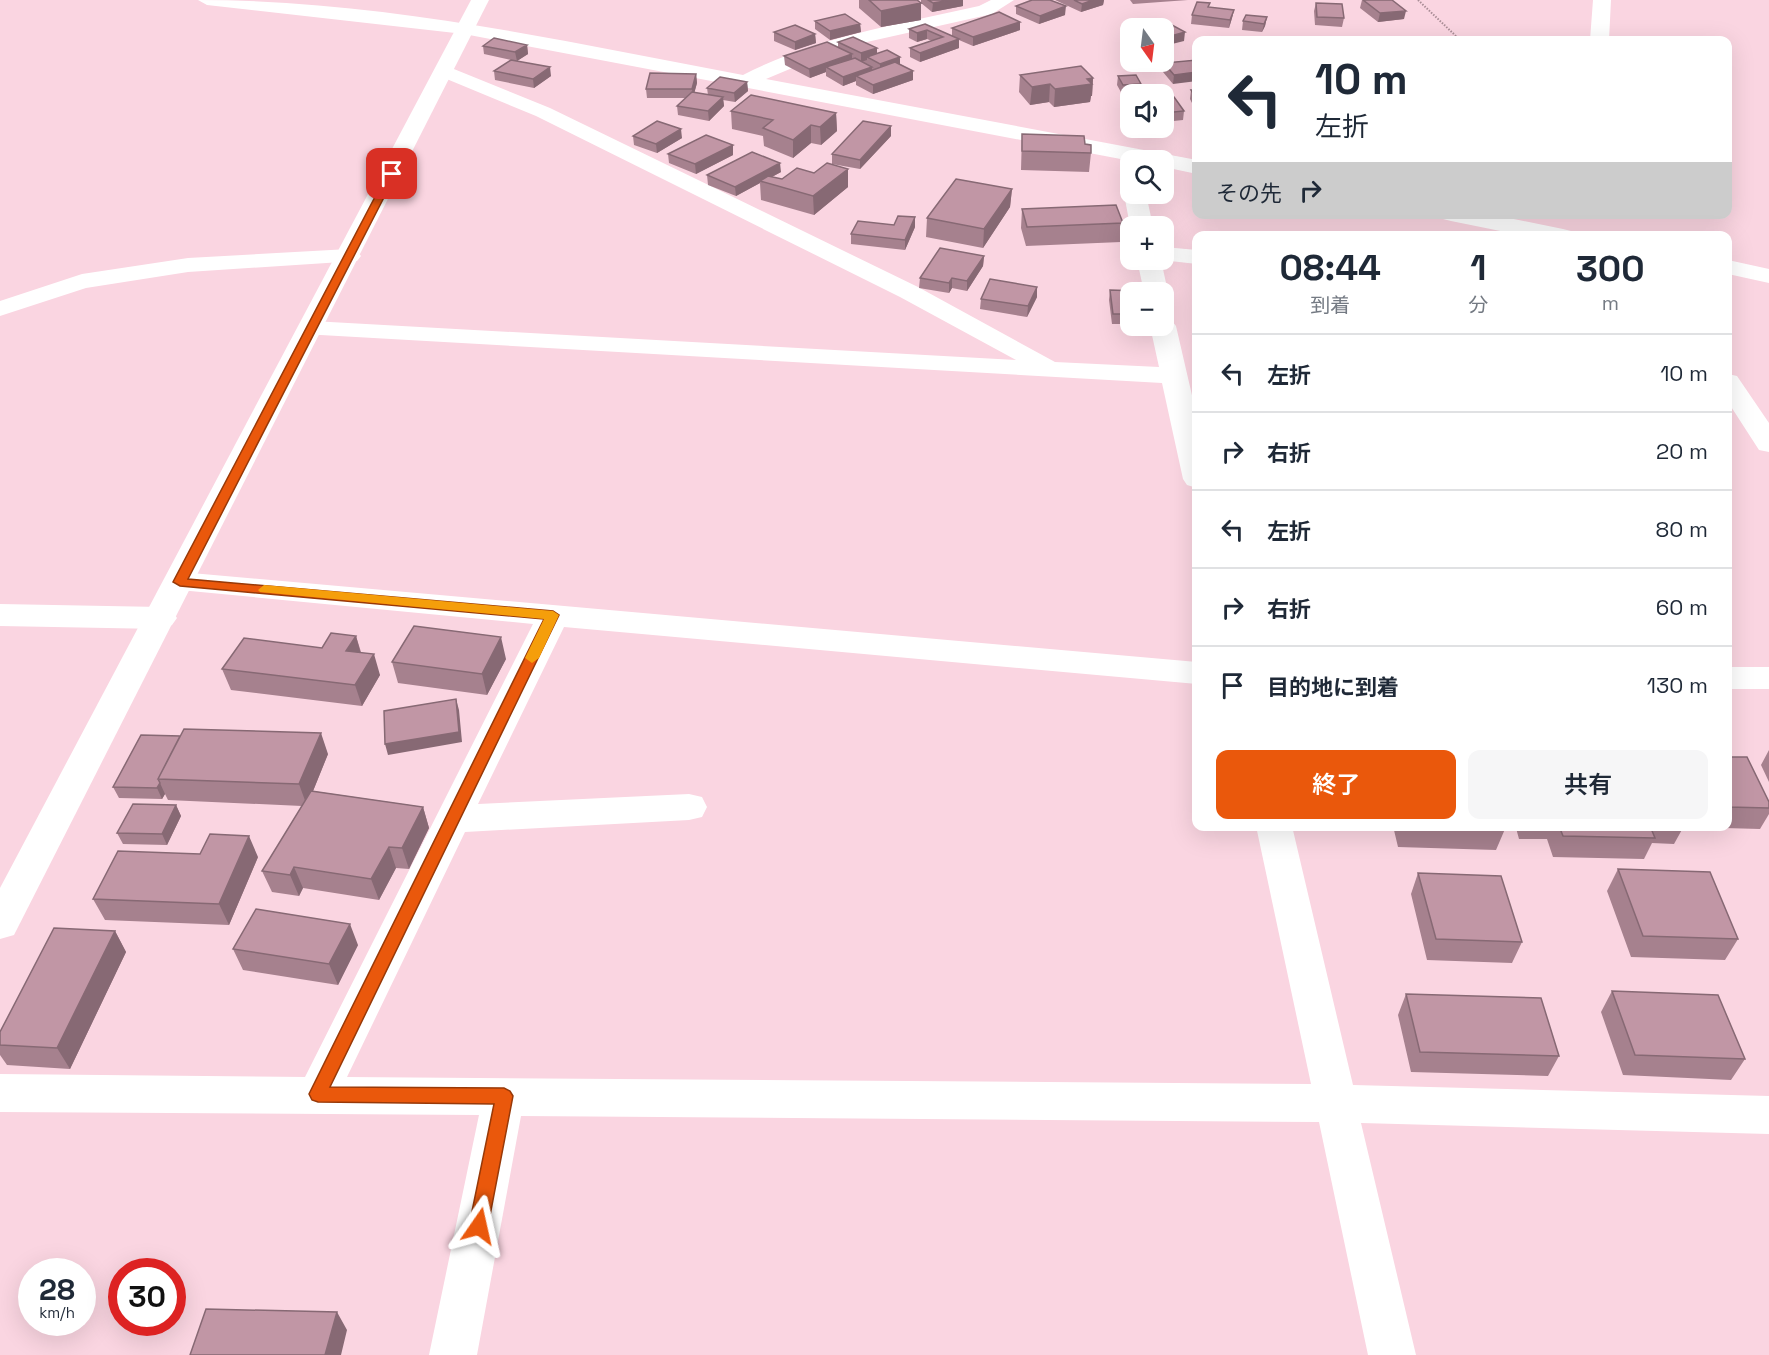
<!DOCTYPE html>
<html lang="ja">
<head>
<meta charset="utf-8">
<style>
	body { margin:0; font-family:"Space Grotesk","Noto Sans JP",sans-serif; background:#f6f6f7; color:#1f2937; height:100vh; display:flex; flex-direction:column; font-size:22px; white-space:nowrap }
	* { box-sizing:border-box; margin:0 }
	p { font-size:20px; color:#747a83 }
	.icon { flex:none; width:33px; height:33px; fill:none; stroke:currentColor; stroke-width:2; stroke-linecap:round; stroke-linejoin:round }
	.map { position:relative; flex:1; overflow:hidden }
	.side { position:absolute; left:1192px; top:231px; width:540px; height:600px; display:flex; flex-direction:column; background:#fff; border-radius:12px; box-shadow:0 6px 24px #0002 }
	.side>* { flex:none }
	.guide { position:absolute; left:1192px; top:36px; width:540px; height:183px; border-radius:12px; box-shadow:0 6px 24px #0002; background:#fff; color:#1f2937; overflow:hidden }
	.needle { width:39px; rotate:166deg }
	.fabs { position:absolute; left:1120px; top:18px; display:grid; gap:12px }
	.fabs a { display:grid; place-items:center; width:54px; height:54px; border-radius:12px; background:#fff; box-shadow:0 6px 24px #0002; font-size:30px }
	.speed { position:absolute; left:18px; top:1258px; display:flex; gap:12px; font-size:30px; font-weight:700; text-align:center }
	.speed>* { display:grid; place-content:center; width:78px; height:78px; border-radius:50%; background:#fff; box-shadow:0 6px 24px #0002; line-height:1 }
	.speed small { font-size:15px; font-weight:400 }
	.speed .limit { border:9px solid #d22; background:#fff; color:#111 }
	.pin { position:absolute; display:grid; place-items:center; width:51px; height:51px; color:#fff; margin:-26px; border-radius:12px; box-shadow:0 3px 9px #0006 }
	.me { position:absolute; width:66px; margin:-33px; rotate:11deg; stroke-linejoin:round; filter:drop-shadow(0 0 4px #0008) }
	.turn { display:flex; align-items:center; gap:21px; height:126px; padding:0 24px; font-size:27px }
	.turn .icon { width:78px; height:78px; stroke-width:2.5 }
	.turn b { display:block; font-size:42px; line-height:51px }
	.then { display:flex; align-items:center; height:57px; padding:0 24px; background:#0003; gap:12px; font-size:22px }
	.eta { display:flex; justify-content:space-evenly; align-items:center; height:102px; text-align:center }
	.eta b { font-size:36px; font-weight:600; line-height:42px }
	.primary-button { display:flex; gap:12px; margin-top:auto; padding:12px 24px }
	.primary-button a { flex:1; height:69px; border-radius:12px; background:#ea580c; color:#fff; font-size:24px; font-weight:600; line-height:69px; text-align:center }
	.primary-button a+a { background:#f6f6f7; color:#1f2937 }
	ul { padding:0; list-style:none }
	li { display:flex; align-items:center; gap:18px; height:78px; padding:0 24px; border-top:2px solid #e0e1e3 }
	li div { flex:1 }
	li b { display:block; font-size:22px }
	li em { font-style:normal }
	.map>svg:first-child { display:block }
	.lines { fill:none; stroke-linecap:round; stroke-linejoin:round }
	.path { stroke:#a98d96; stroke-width:2; stroke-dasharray:1.5 1.5; stroke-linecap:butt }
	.minor { fill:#fff; fill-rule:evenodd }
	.tertiary { fill:#fff; fill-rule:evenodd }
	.wall { fill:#a6818e }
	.shaded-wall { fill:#876974 }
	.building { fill:#c196a5; stroke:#876974; stroke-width:1.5 }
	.route { fill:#ea580c; stroke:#983908; stroke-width:1.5 }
	.slow { fill:#f59e0b }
</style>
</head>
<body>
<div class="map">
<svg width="1769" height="1355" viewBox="0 0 1769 1355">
	<rect width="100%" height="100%" fill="#fad5e1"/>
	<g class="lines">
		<path class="path" d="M1418 0 1458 38 1465 40"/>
		<path class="minor" d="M198 0C382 0 563 41 743 75 817 37 899 24 979 6L991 0H1014L992 14 840 48 766 79 1197 160V174L1164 167V160L1131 161 464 34 207 5Z
			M1593 0H1611L1609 40H1590Z
			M444 65 550 108 918 287 1055 362 1159 367 1150 326H1164V319L1172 321 1176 326 1197 417V488L1187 485 1183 479 1162 383 303 334 299 329 303 324 312 321 1016 360 900 297 536 116 437 75 434 71 437 67Z
			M1131 188V194H1146L1153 226H1130L1124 194Z
			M1440 214H1489L1563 229 1571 231 1574 236H1525L1451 221 1443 219Z
			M1164 247 1197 250V264L1161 260 1168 292 1164 297V292H1144L1137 260H1164Z
			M349 249 357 251 361 256 357 261 188 272 86 288 0 316V301L82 274 188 258Z
			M1728 260 1769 269V283L1728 274Z
			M1728 374 1737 376 1769 423V452L1759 450 1728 402Z
			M180 572 1197 662V684L564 627 478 804 689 794 702 797 707 807 702 817 689 820 465 832 347 1077 1311 1084 1256 826H1292L1353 1085 1769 1096V1134L1361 1123 1416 1355H1368L1319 1122 521 1116 477 1355H429L479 1115 0 1112V1074L305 1077 533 624 169 589 165 582 169 575Z
			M0 604 161 607 172 611 177 618 172 625 161 629 0 626Z
			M1728 667H1769V689H1728Z"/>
		<path class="tertiary" d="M471 0H489L14 935 0 939V888Z"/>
	</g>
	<path class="wall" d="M859 0H917L921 3V20L881 27 859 8Z
		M921 0H963V6L932 12 921 3Z
		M1055 0H1104L1103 5 1081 12Z
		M1130 0H1188L1133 4Z
		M1362 0 1404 19 1378 22 1360 8Z
		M1316 3 1344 18 1342 27 1315 25 1314 11Z
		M1016 6 1065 15 1039 24 1016 14Z
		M1234 10 1232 18 1229 28 1191 24 1192 15Z
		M1267 17 1265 26 1262 32 1242 30 1243 21Z
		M815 21 860 24 861 32 830 40 815 29Z
		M1020 22V30L973 46 959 40V48L920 62 910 57V48L932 41 927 39 917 42 909 38V29L925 24 952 36V28Z
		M774 32 815 34 816 43 795 50 774 41Z
		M838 42 877 54 900 57V64L913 71V80L873 94 856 85V81L843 86 826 76V72L810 78 785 65 784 56 838 47Z
		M527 45 528 54 517 61 551 76 534 88 495 80 494 71 511 60 484 54 483 46Z
		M1197 60 1173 84 1163 72 1164 63Z
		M696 74 697 83 694 93 708 95 707 88 747 82 748 91 735 102 723 100 724 106 709 121 678 115 677 106 686 98H647L646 89Z
		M1020 75 1093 78 1092 96H1091L1090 102 1054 107 1049 102 1030 105 1019 92Z
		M1118 76 1141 84 1140 93 1122 94 1117 85Z
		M1191 90H1197V109H1195L1190 99Z
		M1164 98 1184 111 1183 120 1164 122Z
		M1127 101H1131V117L1126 110Z
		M731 111 836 113 837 131 821 145 811 143 793 158 764 146 763 136 732 129Z
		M1022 134 1085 144 1091 153 1089 172 1021 170Z
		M633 136 682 138 657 153 634 145Z
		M891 136 860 169 832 164V154Z
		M733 145V155L696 174 669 163 668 154Z
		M781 172 772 177 782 179 814 173 848 187 814 215 761 200 760 183 736 196 708 185 707 175Z
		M1012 189 1010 207 983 248 926 237 927 218Z
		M1022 209 1123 223 1121 242 1026 246 1021 228Z
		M894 225 915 227 905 250 851 244V234Z
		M984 256 983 266 967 291 952 288 949 293 919 288 920 278Z
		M1110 290 1131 292V324H1112L1109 300Z
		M1037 297 1027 317 980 309 981 299Z
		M356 636 361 652 380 675 362 706 231 690 222 669 322 648Z
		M506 659 487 695 398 683 392 662Z
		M141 735 328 754 313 791 423 807 429 828 409 869 396 868 379 900 303 888 299 896 272 892 262 871 302 806 168 800 165 794 162 799 119 798 113 787Z
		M1769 750V782L1761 765Z
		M1728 757 1769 802V814L1760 829 1688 827 1728 826Z
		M176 805 181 816 167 845 123 844 117 833Z
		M1393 826H1504L1505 829 1496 850 1398 847Z
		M1516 826H1684L1674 844 1652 843 1644 859 1553 857 1547 839H1519L1516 828Z
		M258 857 229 925 105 920 93 899Z
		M1618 869 1738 939 1725 960 1631 957 1607 891Z
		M1418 873 1522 942 1512 963 1427 960 1411 894Z
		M115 931 126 952 70 1069 7 1065 0 1055V1032Z
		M358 945 338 985 243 970 233 949Z
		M1612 991 1745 1059 1731 1080 1623 1075 1601 1012Z
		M1406 994 1559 1056 1548 1076 1411 1072 1398 1015Z"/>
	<path class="shaded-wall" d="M951 0H963V6L932 12 933 3Z
		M1093 0H1104L1103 5 1081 12 1082 4Z
		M921 3V20L881 27V11Z
		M1066 6 1065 15 1039 24 1040 16Z
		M1234 10 1232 18 1229 28 1230 20Z
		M1406 11 1404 19 1378 22 1380 13Z
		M1267 17 1265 26 1262 32 1264 24Z
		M1020 22V30L973 46V37Z
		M860 24 861 32 830 40V31Z
		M927 30V39L917 42V33Z
		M1185 32 1184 41 1164 46V38Z
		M815 34 816 43 795 50V42Z
		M959 39V48L920 62V53Z
		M527 45 528 54 517 61 515 52Z
		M877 48V57H867V60L861 62V53Z
		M852 54V63L826 67V72L810 78 809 69Z
		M900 57V65L880 72V64Z
		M550 67 551 76 534 88 533 79Z
		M872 67V76H856V81L843 86V77Z
		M913 71V80L873 94V85Z
		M1197 72V81L1173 84 1174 75Z
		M696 74 697 83 693 98 692 89Z
		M1093 78 1092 96H1091L1090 102 1054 107 1055 89 1087 79Z
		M747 82 748 91 735 102 734 93Z
		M1050 84 1049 102 1030 105 1032 87Z
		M723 97 724 106 709 121 708 111Z
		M836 113 837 131 821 145 820 127Z
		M811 125V143L793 158V140Z
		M891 126V136L860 169V160Z
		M681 129 682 138 657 153 656 144Z
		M733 145V155L696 174 695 164Z
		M780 163 781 172 762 182 760 181V183L736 196 735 187Z
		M848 169V187L814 215 813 196Z
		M1012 189 1010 207 983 248 984 229Z
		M915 217V227L905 250V240Z
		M984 256 983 266 967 291V281Z
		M952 278V288L949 293V283Z
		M1037 287V297L1027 317 1028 306Z
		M356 636 362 658 346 651Z
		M501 637 506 659 487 695 482 674Z
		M374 654 380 675 362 706 355 685Z
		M456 699 459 710 462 742 388 755 385 744Z
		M321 733 328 754 307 806 299 784Z
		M160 783 165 794 162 799 157 788Z
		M176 805 181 816 167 845 162 834Z
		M423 807 429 828 409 869 402 848Z
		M249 836 258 857 229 925 219 904Z
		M389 847 396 868 379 900 371 879Z
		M294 867 303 888 299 896 290 875Z
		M350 924 358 945 338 985 329 964Z
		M115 931 126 952 70 1069 57 1048Z
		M337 1312 347 1330 341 1355H325Z"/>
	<path class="building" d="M869 0H917L921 3 881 11Z
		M928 0H951L933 3Z
		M1032 0H1050L1066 6 1040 16 1016 6Z
		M1074 0H1093L1082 4Z
		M1363 0H1392L1406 11 1380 13Z
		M1197 2 1210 3 1208 7 1234 10 1230 20 1192 15Z
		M1316 3 1342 4 1344 18 1317 17Z
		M999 12 1020 22 973 37 952 28Z
		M845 14 860 24 830 31 815 21Z
		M1246 15 1267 17 1264 24 1243 21Z
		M925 24 959 39 920 53 910 48 943 37 927 30 917 33 909 29Z
		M1170 24 1185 32 1164 38V28H1152Z
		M795 25 815 34 795 42 774 32Z
		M853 37 877 48 861 53 838 42Z
		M494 38 527 45 515 52 483 46Z
		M827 42 852 54 809 69 784 56Z
		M887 50 900 57 880 64 867 57Z
		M855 58 872 67 843 77 826 67Z
		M511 60 550 67 533 79 494 71Z
		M1197 60V72L1174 75 1164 63Z
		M895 62 913 71 873 85 856 76Z
		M1081 66 1093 78 1087 79 1092 84 1055 89 1050 84 1032 87 1020 75Z
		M650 73 696 74 692 89H646Z
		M1136 75 1141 84 1123 85 1118 76Z
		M720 77 747 82 734 93 707 88Z
		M1191 90H1197V100Z
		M692 92 723 97 708 111 677 106Z
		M751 95 836 113 820 127 811 125 793 140 763 128 773 120 731 111Z
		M1174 97 1184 111 1164 113V98Z
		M1127 101H1131V107Z
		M657 121 681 129 656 144 633 136Z
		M863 121 891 126 860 160 832 154Z
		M1022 134 1084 136 1085 144 1091 145V153L1022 151Z
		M706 135 733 145 695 164 668 154Z
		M752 152 780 163 735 187 707 175Z
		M827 163 848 169 813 196 760 181 768 176 782 179 797 168 814 173Z
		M956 179 1012 189 984 229 927 218Z
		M1116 205 1123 223 1027 227 1022 209Z
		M898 216 915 217 905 240 851 234 858 221 894 225Z
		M940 248 984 256 967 281 952 278 949 283 920 278Z
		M990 279 1037 287 1028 306 981 299Z
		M1110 290 1138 291V292H1131V314H1113Z
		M414 626 501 637 482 674 392 662Z
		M331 633 356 636 346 651 374 654 355 685 222 669 244 638 322 648Z
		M456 699 459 732 385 744 384 711Z
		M184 729 321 733 299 784 158 779Z
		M141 735 180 736 158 779 160 783 157 788 113 787Z
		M1728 757H1747L1769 802V808L1728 807Z
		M311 791 423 807 402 848 389 847 371 879 294 867 290 875 262 871Z
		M133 804 176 805 162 834 117 833Z
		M1436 826H1504L1505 829Z
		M1559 826H1650L1655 838 1563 836Z
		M210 834 249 836 219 904 93 899 118 851 200 854Z
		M1618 869 1710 872 1738 939 1643 936Z
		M1418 873 1501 876 1522 942 1436 939Z
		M256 909 350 924 329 964 233 949Z
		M54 928 115 931 57 1048 0 1045V1032Z
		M1612 991 1718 995 1745 1059 1635 1055Z
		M1406 994 1541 998 1559 1056 1420 1052Z
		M206 1309 337 1312 325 1355H190Z"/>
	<path class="route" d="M392 171 396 174 188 579 553 611 559 615 330 1087 504 1088 510 1091 513 1096 488 1226 485 1232 479 1234 472 1232 469 1226 494 1104 318 1102 312 1100 309 1094 544 619 180 586 173 582 387 174Z"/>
	<path class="slow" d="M264 585 553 611 559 615 539 658 532 663 525 658 544 619 260 592 258 590Z"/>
</svg>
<div class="fabs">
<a><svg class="needle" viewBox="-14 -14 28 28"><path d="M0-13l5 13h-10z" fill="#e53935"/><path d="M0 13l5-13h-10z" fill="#747a83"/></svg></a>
<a><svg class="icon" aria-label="sound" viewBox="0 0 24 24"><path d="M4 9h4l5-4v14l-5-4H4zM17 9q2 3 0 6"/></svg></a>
<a><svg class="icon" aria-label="search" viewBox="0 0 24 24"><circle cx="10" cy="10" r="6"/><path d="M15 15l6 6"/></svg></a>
<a>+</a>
<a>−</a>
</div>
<div class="speed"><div>28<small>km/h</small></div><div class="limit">30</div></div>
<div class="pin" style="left:392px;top:174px;background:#d93025"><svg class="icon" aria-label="arrive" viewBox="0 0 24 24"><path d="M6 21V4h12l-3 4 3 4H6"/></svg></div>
<svg class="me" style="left:479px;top:1226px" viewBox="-20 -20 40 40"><path d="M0-17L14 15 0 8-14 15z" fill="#ea580c" stroke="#fff" stroke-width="4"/></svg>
<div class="guide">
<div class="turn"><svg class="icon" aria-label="left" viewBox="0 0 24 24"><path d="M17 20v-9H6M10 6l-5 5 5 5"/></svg><div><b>10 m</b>左折</div></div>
<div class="then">その先<svg class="icon" aria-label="right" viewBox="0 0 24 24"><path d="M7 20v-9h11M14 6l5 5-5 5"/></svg></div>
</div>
<section class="side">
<div class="eta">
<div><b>08:44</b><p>到着</p></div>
<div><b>1</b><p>分</p></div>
<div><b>300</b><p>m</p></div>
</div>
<ul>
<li><svg class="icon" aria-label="left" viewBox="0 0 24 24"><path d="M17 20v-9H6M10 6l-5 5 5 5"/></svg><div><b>左折</b></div><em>10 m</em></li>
<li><svg class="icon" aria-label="right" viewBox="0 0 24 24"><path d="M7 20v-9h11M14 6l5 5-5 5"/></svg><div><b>右折</b></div><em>20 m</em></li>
<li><svg class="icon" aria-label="left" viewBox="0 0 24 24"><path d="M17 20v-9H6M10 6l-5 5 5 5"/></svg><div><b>左折</b></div><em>80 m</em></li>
<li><svg class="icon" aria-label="right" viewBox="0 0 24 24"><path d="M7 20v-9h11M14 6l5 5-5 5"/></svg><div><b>右折</b></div><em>60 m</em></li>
<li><svg class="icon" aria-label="arrive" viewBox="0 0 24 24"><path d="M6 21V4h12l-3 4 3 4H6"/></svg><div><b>目的地に到着</b></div><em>130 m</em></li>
</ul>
<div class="primary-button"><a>終了</a><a>共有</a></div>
</section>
</div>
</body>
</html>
